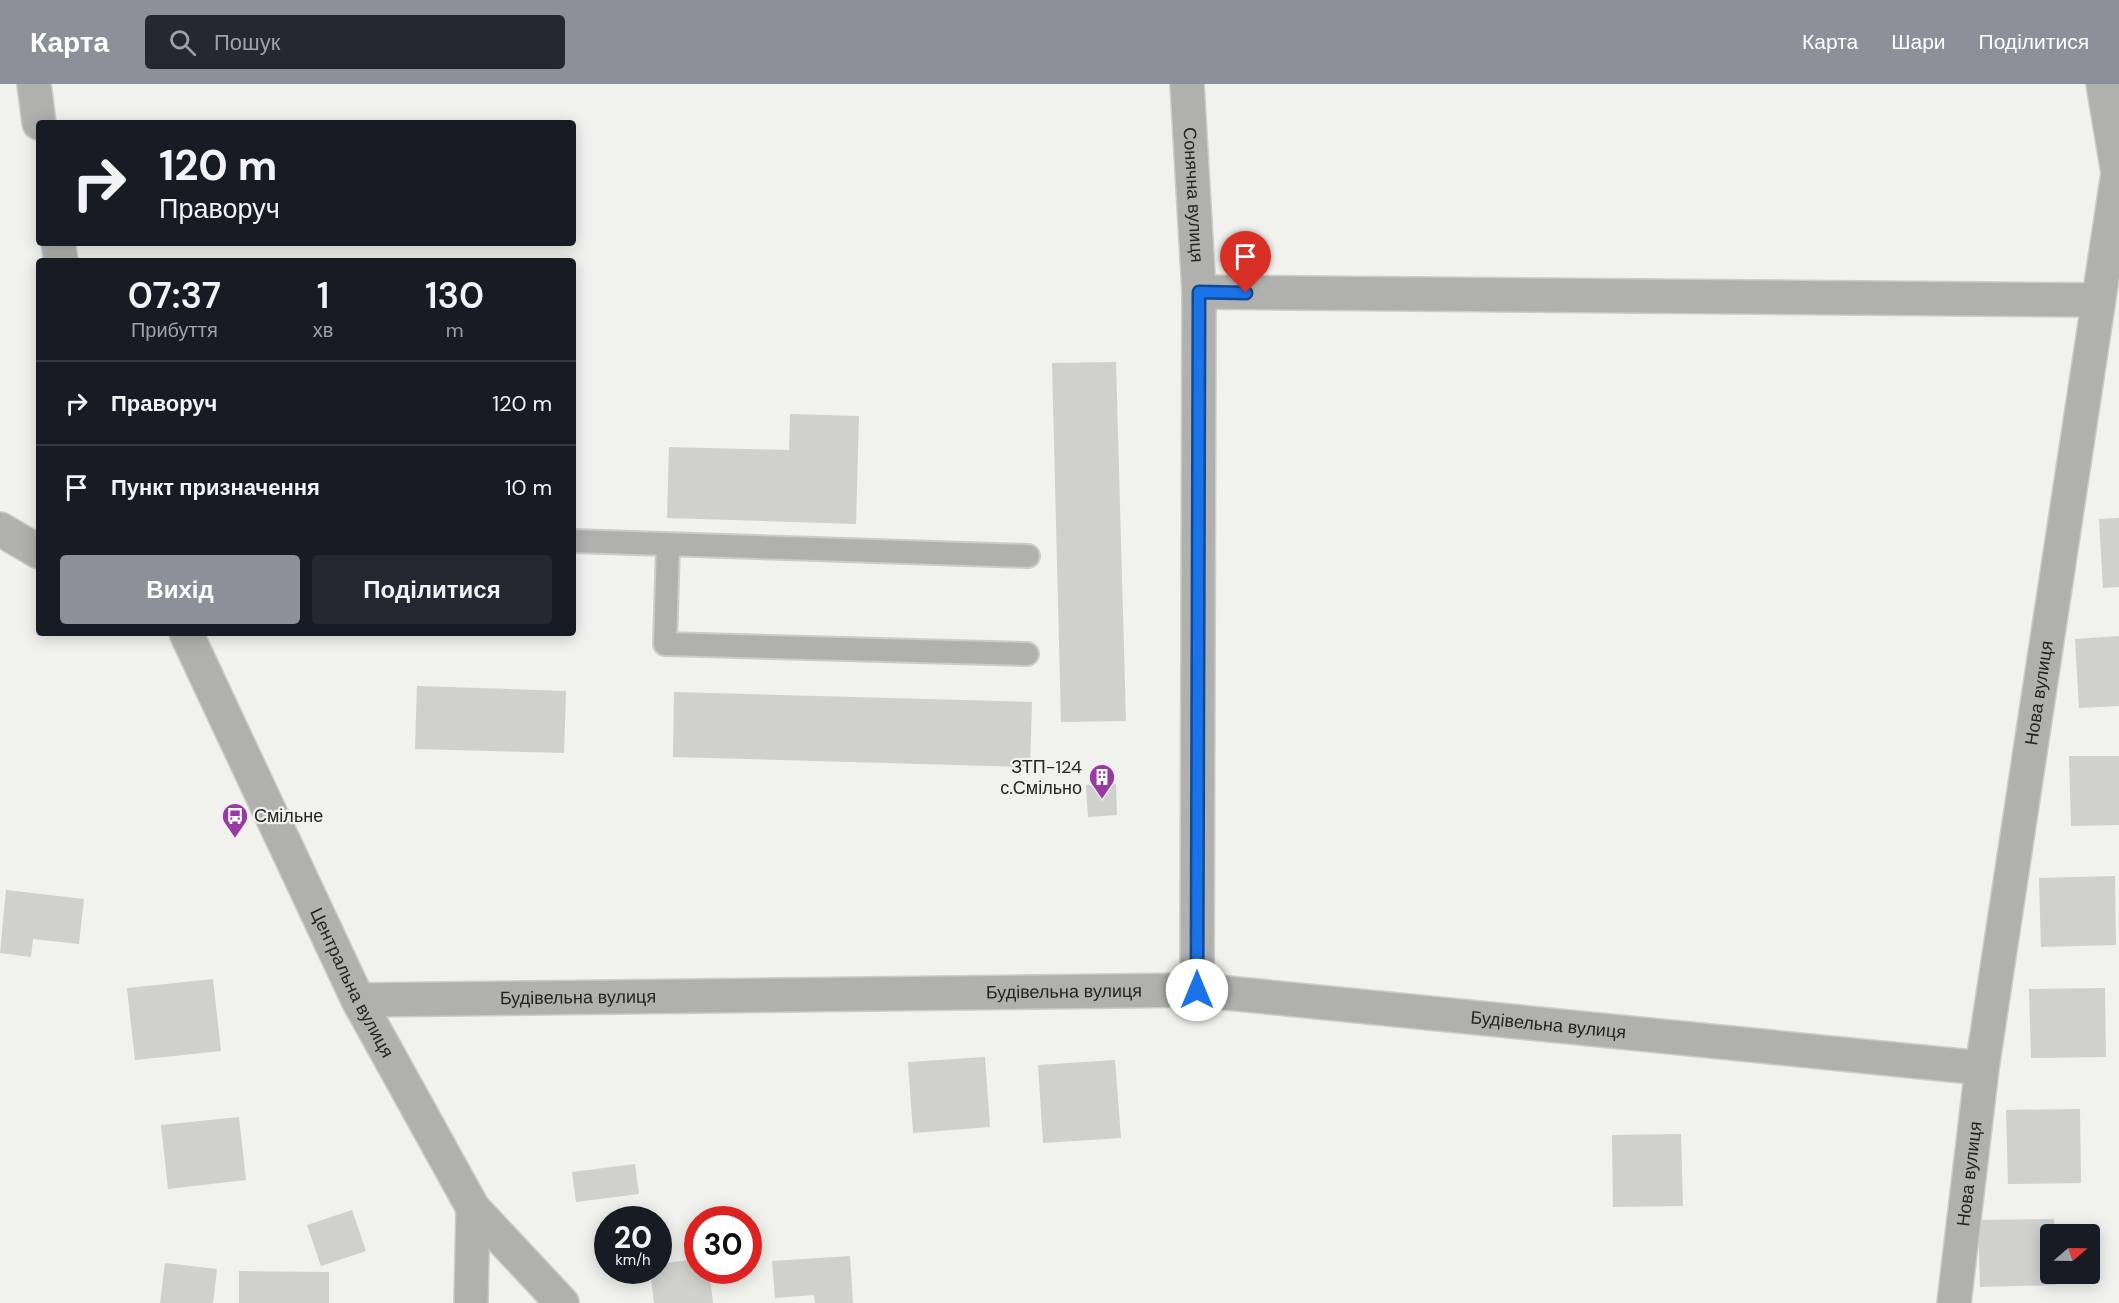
<!DOCTYPE html>
<html lang="uk">
<head>
<meta charset="utf-8">
<style>
	body { margin:0; font-family:"DM Sans",sans-serif; background:#242831; color:#f1f3f6; height:100vh; display:flex; flex-direction:column; font-size:22px; white-space:nowrap }
	* { box-sizing:border-box; margin:0 }
	p { font-size:20px; color:#9ea1a6 }
	.icon { flex:none; width:33px; height:33px; fill:none; stroke:currentColor; stroke-width:2; stroke-linecap:round; stroke-linejoin:round }
	.map { position:relative; flex:1; overflow:hidden }
	.drawer { position:absolute; left:36px; top:174px; width:540px; height:378px; display:flex; flex-direction:column; background:#171b24; border-radius:6px; box-shadow:0 3px 15px #0003 }
	.drawer>* { flex:none }
	.top-card { position:absolute; left:36px; top:36px; width:540px; height:126px; border-radius:6px; box-shadow:0 3px 15px #0003; background:#171b24; color:#f1f3f6; overflow:hidden }
	.needle { width:39px; rotate:70deg }
	.fabs { position:absolute; left:2040px; top:1140px; display:grid; gap:12px }
	.fabs a { display:grid; place-items:center; width:60px; height:60px; border-radius:6px; background:#171b24; box-shadow:0 3px 15px #0003; font-size:30px }
	.speed { position:absolute; left:594px; top:1122px; display:flex; gap:12px; font-size:30px; font-weight:700; text-align:center }
	.speed>* { display:grid; place-content:center; width:78px; height:78px; border-radius:50%; background:#171b24; box-shadow:0 3px 15px #0003; line-height:1 }
	.speed small { font-size:15px; font-weight:400 }
	.speed .limit { border:9px solid #d22; background:#fff; color:#111 }
	.pin { position:absolute; display:grid; place-items:center; width:51px; height:51px; color:#fff; margin:-62px -26px; border-radius:50% 50% 50% 0; rotate:-45deg; box-shadow:0 0 6px #0007 }
	.pin .icon { rotate:45deg }
	.me { position:absolute; width:66px; margin:-33px; rotate:0deg; stroke-linejoin:round; filter:drop-shadow(0 0 4px #0008) }
	.turn { display:flex; align-items:center; gap:21px; height:126px; padding:0 24px; font-size:27px }
	.turn .icon { width:78px; height:78px; stroke-width:2.5 }
	.turn b { display:block; font-size:42px; line-height:51px }
	.eta { display:flex; justify-content:space-evenly; align-items:center; height:102px; text-align:center }
	.eta b { font-size:36px; font-weight:600; line-height:42px }
	.action { display:flex; gap:12px; margin-top:auto; padding:12px 24px }
	.action a { flex:1; height:69px; border-radius:6px; background:#8c9099; color:#fff; font-size:24px; font-weight:600; line-height:69px; text-align:center }
	.action a+a { background:#242831; color:#f1f3f6 }
	ul { padding:0; list-style:none }
	li { display:flex; align-items:center; gap:18px; height:84px; padding:0 24px; border-top:2px solid #363941 }
	li div { flex:1 }
	li b { display:block; font-size:22px }
	li em { font-style:normal }
	header { display:flex; align-items:center; gap:36px; box-sizing:border-box; height:84px; padding:0 30px; background:#8c9099; color:#fff }
	header strong { font-size:28px }
	nav { display:flex; gap:33px; margin-inline-start:auto; font-size:21px }
	.search { width:420px; height:54px; background:#242831; display:flex; align-items:center; gap:15px; box-sizing:border-box; padding:0 21px; border-radius:6px; color:#9ea1a6; font-size:22px }
	.map>svg:first-child { display:block }
	.building { fill:#d0d0cc }
	.lines { fill:none; stroke-linecap:round; stroke-linejoin:round }
	.service-casing { stroke:#ccccc9; stroke-width:26 }
	.minor-casing { stroke:#ccccc9; stroke-width:36 }
	.tertiary-casing { stroke:#ccccc9; stroke-width:36 }
	.service { stroke:#b0b1af; stroke-width:22 }
	.minor { stroke:#b0b1af; stroke-width:33 }
	.tertiary { stroke:#b0b1af; stroke-width:33 }
	.route-casing { stroke:#114b97; stroke-width:15 }
	.route { stroke:#1a73e8; stroke-width:10 }
	.labels { text-anchor:middle; dominant-baseline:central; stroke-width:4.5; stroke-linejoin:round; paint-order:stroke }
	.street-label { font-size:18px; fill:#252523; stroke:#f1f1ed }
	.poi-label { font-size:18px; fill:#252523; stroke:#f1f1ed; text-anchor:end }
</style>
</head>
<body>
<header>
<strong>Карта</strong>
<div class="search"><svg class="icon" aria-label="search" viewBox="0 0 24 24"><circle cx="10" cy="10" r="6"/><path d="M15 15l6 6"/></svg>Пошук</div>
<nav><a>Карта</a><a>Шари</a><a>Поділитися</a></nav>
</header>
<div class="map">
<svg width="2119" height="1219" viewBox="0 0 2119 1219">
	<rect width="100%" height="100%" fill="#f1f1ed"/>
	<path class="building" d="M1116 278 1126 637 1061 638 1052 279Z
		M790 330 859 332 856 440 667 434 669 363 789 366Z
		M2119 434V503L2103 504 2099 435Z
		M2119 552V622L2079 624 2075 555Z
		M417 602 566 607 564 669 415 665Z
		M674 608 1032 618 1030 683 673 673Z
		M2069 672H2119V741L2071 742Z
		M1116 700 1117 731 1088 733 1086 701Z
		M2115 792 2116 861 2041 863 2039 794Z
		M6 806 84 815 79 860 33 855 31 873 0 869Z
		M213 895 221 967 135 976 127 904Z
		M2105 904 2106 973 2031 974 2029 905Z
		M985 973 990 1043 913 1049 908 978Z
		M1115 976 1121 1054 1043 1059 1038 981Z
		M2080 1025 2081 1099 2008 1100 2006 1026Z
		M239 1033 246 1096 168 1105 161 1041Z
		M1681 1050 1683 1122 1613 1123 1612 1051Z
		M635 1080 639 1110 576 1118 572 1088Z
		M352 1126 366 1167 321 1182 307 1141Z
		M2054 1135 2055 1150H2050V1190H2056V1201L1980 1203 1978 1136Z
		M850 1172 853 1219H815L814 1211 775 1214 772 1177Z
		M698 1175V1186H709L713 1219H654L650 1186H658V1180Z
		M165 1179 217 1185 213 1219H160Z
		M239 1187 329 1188V1219H239Z"/>
	<g class="lines">
		<g class="service-casing">
			<path id="service" d="M573 457 1028 472
				M668 461 665 560 1027 570"/>
		</g>
		<g class="minor-casing">
			<g id="minor">
				<path id="s1" d="M1187 0 1199 208 1197 906"/>
				<path d="M1199 208 2098 216"/>
				<path d="M0 445 39 468"/>
				<path id="s2" d="M358 916 1197 906 1982 984"/>
				<path d="M471 1219 473 1124"/>
				<path id="s3" d="M1954 1219 1982 984 2118 89 2103 0"/>
			</g>
		</g>
		<g class="tertiary-casing">
			<g id="tertiary">
				<path d="M34 0 39 39"/>
				<path d="M58 159 61 177"/>
				<path id="s4" d="M186 549 358 916 473 1124 562 1219"/>
			</g>
		</g>
		<use href="#service" class="service"/>
		<use href="#minor" class="minor"/>
		<use href="#tertiary" class="tertiary"/>
	</g>
	<g class="lines">
		<g class="route-casing">
			<path id="route" d="M1197 906 1199 208 1246 209"/>
		</g>
		<use href="#route" class="route"/>
	</g>
	<defs>
		<g id="building-pin" transform="scale(1.35)"><path d="M0 17L-7.5 6A9.5 9.5 0 1 1 7.5 6Z" fill="#993aa2" stroke="#f1f1ed"/><path d="M-4-6H4V6H1V3H-1V6H-4ZM-2.5-4.3h1.7v1.8h-1.7ZM.8-4.3h1.7v1.8H.8ZM-2.5-1h1.7V.8h-1.7ZM.8-1h1.7V.8H.8Z" fill="#fff"/></g>
		<g id="bus-pin" transform="scale(1.35)"><path d="M0 17L-7.5 6A9.5 9.5 0 1 1 7.5 6Z" fill="#993aa2" stroke="#f1f1ed"/><path d="M-5-6H5V4H4V6H2V4H-2V6H-4V4H-5ZM-3.5-4V0h7V-4ZM-3.5 1.2v1.5H-2V1.2ZM2 1.2v1.5H3.5V1.2Z" fill="#fff"/></g>
	</defs>
	<g fill-rule="evenodd">
		<use href="#building-pin" x="1102" y="693"/>
		<use href="#bus-pin" x="235" y="732"/>
	</g>
	<g class="labels">
		<g class="street-label">
			<text stroke="none"><textPath href="#s1" startOffset="111">Сонячна вулиця</textPath></text>
			<text stroke="none"><textPath href="#s3" startOffset="616">Нова вулиця</textPath></text>
			<text stroke="none"><textPath href="#s4" startOffset="387">Центральна вулиця</textPath></text>
			<text stroke="none"><textPath href="#s2" startOffset="706">Будівельна вулиця</textPath></text>
			<text stroke="none"><textPath href="#s2" startOffset="220">Будівельна вулиця</textPath></text>
			<text stroke="none"><textPath href="#s2" startOffset="1192">Будівельна вулиця</textPath></text>
			<text stroke="none"><textPath href="#s3" startOffset="130">Нова вулиця</textPath></text>
		</g>
		<g class="poi-label">
			<text x="1082" y="683">ЗТП-124<tspan x="1082" dy="21">с.Смільно</tspan></text>
			<text x="254" y="732" text-anchor="start">Смільне</text>
		</g>
	</g>
</svg>
<div class="fabs">
<a><svg class="needle" viewBox="-14 -14 28 28"><path d="M0-13l5 13h-10z" fill="#e53935"/><path d="M0 13l5-13h-10z" fill="#9ea1a6"/></svg></a>
</div>
<div class="speed"><div>20<small>km/h</small></div><div class="limit">30</div></div>
<div class="pin" style="left:1246px;top:209px;background:#d93025"><svg class="icon" aria-label="arrive" viewBox="0 0 24 24"><path d="M6 21V4h12l-3 4 3 4H6"/></svg></div>
<svg class="me" style="left:1197px;top:906px" viewBox="-20 -20 40 40"><circle r="19" fill="#fff"/><path d="M0-13L10 11 0 6-10 11z" fill="#1a73e8"/></svg>
<div class="top-card">
<div class="turn"><svg class="icon" aria-label="right" viewBox="0 0 24 24"><path d="M7 20v-9h11M14 6l5 5-5 5"/></svg><div><b>120 m</b>Праворуч</div></div>
</div>
<section class="drawer">
<div class="eta">
<div><b>07:37</b><p>Прибуття</p></div>
<div><b>1</b><p>хв</p></div>
<div><b>130</b><p>m</p></div>
</div>
<ul>
<li><svg class="icon" aria-label="right" viewBox="0 0 24 24"><path d="M7 20v-9h11M14 6l5 5-5 5"/></svg><div><b>Праворуч</b></div><em>120 m</em></li>
<li><svg class="icon" aria-label="arrive" viewBox="0 0 24 24"><path d="M6 21V4h12l-3 4 3 4H6"/></svg><div><b>Пункт призначення</b></div><em>10 m</em></li>
</ul>
<div class="action"><a>Вихід</a><a>Поділитися</a></div>
</section>
</div>
</body>
</html>
